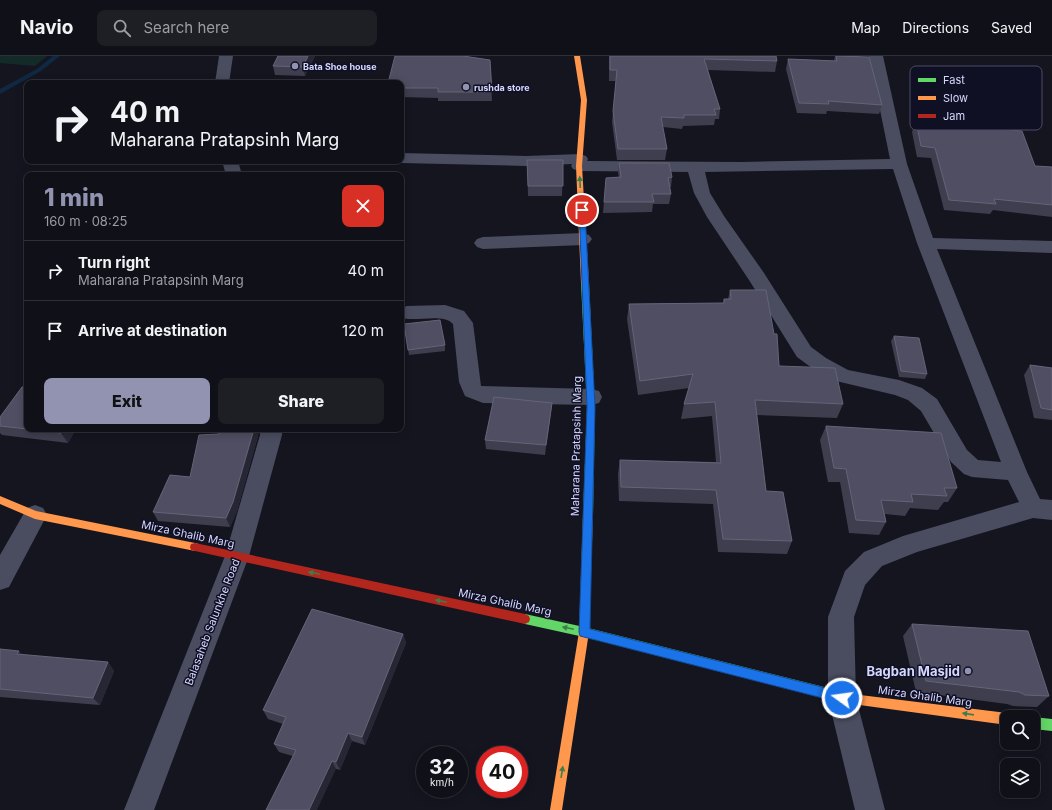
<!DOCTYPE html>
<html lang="en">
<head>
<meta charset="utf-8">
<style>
	body { margin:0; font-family:Inter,sans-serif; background:#1e1e25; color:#f1f3f6; height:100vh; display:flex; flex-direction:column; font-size:15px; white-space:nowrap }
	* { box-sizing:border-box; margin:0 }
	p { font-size:13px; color:#9c9da2 }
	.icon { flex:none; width:22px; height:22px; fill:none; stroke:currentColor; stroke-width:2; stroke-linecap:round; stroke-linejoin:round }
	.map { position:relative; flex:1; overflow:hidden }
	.drawer { position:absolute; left:24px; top:116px; width:380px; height:260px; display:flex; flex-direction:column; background:#101018; border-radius:8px; box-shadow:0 2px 10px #0003,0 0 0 1px #303037 }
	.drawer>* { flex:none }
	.top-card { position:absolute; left:24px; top:24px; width:380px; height:84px; border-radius:8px; box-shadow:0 2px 10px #0003,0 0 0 1px #303037; background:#101018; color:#f1f3f6; overflow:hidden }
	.controls { position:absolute; left:1000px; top:654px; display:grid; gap:8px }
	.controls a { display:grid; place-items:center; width:40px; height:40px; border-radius:8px; background:#101018; box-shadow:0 2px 10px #0003,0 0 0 1px #303037; font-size:20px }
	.speed { position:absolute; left:416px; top:690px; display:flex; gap:8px; font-size:20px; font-weight:700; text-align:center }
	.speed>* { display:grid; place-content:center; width:52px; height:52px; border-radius:50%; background:#101018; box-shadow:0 2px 10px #0003,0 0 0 1px #303037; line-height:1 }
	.speed small { font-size:10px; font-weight:400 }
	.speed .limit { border:6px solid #d22; background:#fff; color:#111 }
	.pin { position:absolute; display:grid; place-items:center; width:34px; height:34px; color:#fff; margin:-17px; border:2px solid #fff; border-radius:50%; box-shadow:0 1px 4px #0007 }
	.me { position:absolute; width:44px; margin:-22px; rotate:284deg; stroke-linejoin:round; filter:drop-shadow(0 0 3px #0008) }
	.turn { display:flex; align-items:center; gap:14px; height:84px; padding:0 20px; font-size:18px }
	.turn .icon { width:52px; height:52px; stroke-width:2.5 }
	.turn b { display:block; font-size:28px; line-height:34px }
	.round { display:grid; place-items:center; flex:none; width:42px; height:42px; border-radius:8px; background:#1e1e25 }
	.summary { display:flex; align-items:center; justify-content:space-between; height:68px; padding:0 20px }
	h1 { font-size:24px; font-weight:800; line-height:30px; color:#9293b0 }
	.button { display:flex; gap:8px; margin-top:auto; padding:8px 20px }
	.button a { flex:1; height:46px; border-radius:8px; background:#9293b0; color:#111; font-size:16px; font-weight:800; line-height:46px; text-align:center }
	.button a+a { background:#1e1e25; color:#f1f3f6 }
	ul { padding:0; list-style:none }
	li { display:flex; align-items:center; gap:12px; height:60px; padding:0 20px; border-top:1px solid #303037 }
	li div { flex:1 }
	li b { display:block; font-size:15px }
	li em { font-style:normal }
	header { display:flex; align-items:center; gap:24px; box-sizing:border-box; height:56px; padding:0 20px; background:#101018; border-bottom:1px solid #303037 }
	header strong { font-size:19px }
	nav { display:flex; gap:22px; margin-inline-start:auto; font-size:14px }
	.search { width:280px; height:36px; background:#1e1e25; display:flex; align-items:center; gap:10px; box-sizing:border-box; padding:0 14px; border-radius:8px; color:#9c9da2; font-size:15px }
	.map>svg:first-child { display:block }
	.green { fill:#132b28 }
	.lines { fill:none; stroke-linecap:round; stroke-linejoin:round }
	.stream { fill:#0f2943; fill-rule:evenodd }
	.street { fill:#4a4c60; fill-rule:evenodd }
	.fast { fill:#63d668; fill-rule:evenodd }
	.slow { fill:#ff974d; fill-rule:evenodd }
	.jam { fill:#b3261e; fill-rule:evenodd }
	.wall { fill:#3e3e4f }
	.shaded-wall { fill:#272634 }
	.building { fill:#4f4e62; stroke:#64647a }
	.oneway { fill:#3e7d4a }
	.route { fill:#1a73e8; stroke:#114b97 }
	.poi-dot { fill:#9293b0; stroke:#101025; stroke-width:1.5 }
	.labels { text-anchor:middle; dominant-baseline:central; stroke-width:3; stroke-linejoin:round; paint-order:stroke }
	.far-poi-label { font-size:9px; font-weight:bold; fill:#d5d7fe; stroke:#101025; text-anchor:start }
	.street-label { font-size:11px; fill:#d5d7fe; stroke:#101025 }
	.near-poi-label { font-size:13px; font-weight:bold; fill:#d5d7fe; stroke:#101025; text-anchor:end }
	.key { fill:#101025; stroke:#4b4c66; stroke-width:1 }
	.key-label { font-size:11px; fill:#d5d7fe }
</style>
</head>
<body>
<header>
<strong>Navio</strong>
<div class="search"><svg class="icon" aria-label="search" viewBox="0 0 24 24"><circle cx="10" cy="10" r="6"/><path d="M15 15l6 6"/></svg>Search here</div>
<nav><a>Map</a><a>Directions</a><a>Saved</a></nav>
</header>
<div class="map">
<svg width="1052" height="754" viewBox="0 0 1052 754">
	<rect width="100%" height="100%" fill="#151520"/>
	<path class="green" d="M0 0H47L35 10 0 7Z"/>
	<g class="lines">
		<path class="stream" d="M53 0H60L41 15 0 38V33L37 13Z"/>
		<path class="street" d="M219 0H233L229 27H215Z
			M869 0H883L907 108 933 182 1052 185V197L937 193 1027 416 1040 443 1052 444V464L1033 462 917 496 882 510 865 529 854 561 856 642 885 754H855L828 642V561L845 515 864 496 903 480 1019 446 1008 424 972 421 964 418 951 406 921 355 908 344 895 339 836 325 812 312 797 301 749 224 707 161 694 137 688 116 579 115 573 113 571 110 572 108 526 110 401 107 395 105H401V97L526 100 580 98 586 100 588 103 587 105 742 106 890 103ZM893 113 917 187 1001 406 978 404 967 394 937 343 922 332 899 324 848 314 826 302 811 291 764 217 724 160 710 137 705 116Z
			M222 105H238L242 119H226Z
			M583 177 589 179 592 183 589 187 583 189 483 193 477 191 474 187 477 183 483 181Z
			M445 249 464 255 473 267 481 330 591 333 599 335 602 341 599 347 591 349 483 347 465 340 459 326 453 268C443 257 416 266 401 262V252L407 250Z
			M260 373H282V379L249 500 154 754H124L225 500 260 379Z
			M35 449 43 452 47 459 9 531 0 534V499L27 452Z"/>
		<path class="fast" d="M585 224 589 227 595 351 593 458 591 461 588 462 585 461 583 458 587 351 581 227Z
			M525 558 584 571 856 639 858 643 856 647 852 648 584 581 525 568 521 566 520 563 521 560Z
			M1033 661 1052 663V675L1033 673Z"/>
		<path class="slow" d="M574 0H580L587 44 582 110 589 227 585 230 581 227 576 110 581 44Z
			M0 440 36 455 195 487 199 488 200 491 199 494 195 495 35 463 0 448Z
			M588 454 591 455 593 458 589 576 562 754H550L579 576 583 458 585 455Z
			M852 638 1007 657 1012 661H1007V669L852 648 848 647 846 643 848 639Z"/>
		<path class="jam" d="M195 487 525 558 529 560 530 563 529 566 525 568 195 495 191 494 190 491 191 488Z"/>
	</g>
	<path class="wall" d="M278 0H315L305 20 275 19 273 10Z
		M465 0 490 4 492 45H438V42L401 41V27Z
		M609 0H776L777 5 775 16 708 14 720 53 719 63H715L714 69 683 70 682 73 663 71 667 93 665 104H617L612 66 616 25H609Z
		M835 0H858L882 49 879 58 827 55 826 58 797 57 786 13 788 3 834 5Z
		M916 65 1035 110 1052 111V161L993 154 990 158 944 154 931 102 917 101 912 76Z
		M527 104H563L562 140H528Z
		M619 107 672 121 671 131H670L671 138 669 148H653L652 156 603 157 606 122 619 121 618 117Z
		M730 234 779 310 843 348 837 362 757 359 766 435 792 485 787 498 718 496 713 448 619 445 618 418 620 404 716 406 712 360 681 363 684 348 689 332 638 339 627 263 629 248 723 247 724 243H728Z
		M404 268 445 289V295L409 299Z
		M894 280 927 318 925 323 899 321 891 285Z
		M1030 309 1052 312V364L1034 362 1024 319Z
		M552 347 551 357 545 399 486 393 485 384Z
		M0 361 76 373 68 387 2 379 0 377Z
		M826 370 957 432 948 446H944L938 454 910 452 905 460 885 458 886 466 879 479 849 477 840 426H828L820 384Z
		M219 373H259L258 380 237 455 230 471 158 465 153 456 190 421 219 378Z
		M912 568 1049 640 1037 651 1013 650 1007 648 916 636 903 580Z
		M403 578 406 587 365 689 352 685 340 714 279 696 274 688 283 668 268 663 263 654Z
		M0 593 23 599 108 606 114 615 100 649 0 641Z"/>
	<path class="shaded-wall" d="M308 0H315L305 20 303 11Z
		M552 347 551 357 545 399 546 389Z
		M64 373H76L68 387 61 377Z
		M254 373H259L258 380 237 455 230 471 226 462Z
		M403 578 406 587 365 689 362 681Z
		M19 595 27 603 17 598Z
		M108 606 114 615 100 649 93 642Z
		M348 677 352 685 340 714 336 706Z
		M332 705 336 713 317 754H309Z"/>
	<path class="building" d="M278 0H308L303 11 273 10Z
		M395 0H463L490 4 492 36H438V32H401V27H388Z
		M610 0H776L777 5 704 3 720 53H714L716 59H684V62L661 61 667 93H618L613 55 617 14H610Z
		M836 0 869 1 882 49 828 45 829 48 799 47 788 3 837 5Z
		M916 65 1022 75 1035 110 1052 111V149L994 143 996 148 949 144 935 92 921 90Z
		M527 104H563V130H528Z
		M619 107H669L672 121 668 122 671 138H652L654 146H604L606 122 621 121Z
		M730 234H766L774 278H777L779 310 835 312 843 348 755 344 766 435 783 436 792 485 723 483 716 434 621 431 620 404 721 407 715 346 684 348 693 318 640 325 629 248 724 247V243H731Z
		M440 264 445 289 408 294 404 268Z
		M894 280 919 282 927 318 901 315Z
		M1030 309 1052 312V354L1041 352Z
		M22 331H27V373L0 370V361Z
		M494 341 552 347 546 389 485 384Z
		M826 370 941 377 957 432H944L947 440 911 438 913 446 881 444 886 466 856 464 846 413 834 412Z
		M28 373H64L61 377Z
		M219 373H254L233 446 226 462 153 456 170 419 190 421 199 379 219 378Z
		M312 553 403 578 362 681 348 677 336 706 332 705 309 754H266L296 694 274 688 286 661 263 654Z
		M912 568 1028 575 1049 640 1025 639 1019 636 926 625Z
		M0 593 19 595 17 598 108 606 93 642 0 633Z"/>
	<defs><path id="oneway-solid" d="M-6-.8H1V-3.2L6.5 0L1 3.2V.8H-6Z"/></defs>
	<g class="oneway">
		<use href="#oneway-solid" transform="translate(580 126) rotate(-93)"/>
		<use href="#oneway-solid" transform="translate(314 517) rotate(-168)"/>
		<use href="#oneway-solid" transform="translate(441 545) rotate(-168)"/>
		<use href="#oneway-solid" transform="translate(568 572) rotate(-168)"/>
		<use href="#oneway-solid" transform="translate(968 658) rotate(-172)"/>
		<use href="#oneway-solid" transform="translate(562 716) rotate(-81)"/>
	</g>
	<path class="route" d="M579 152H582L585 154 595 351 590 573 842 636 847 638 848 642 847 645 842 647 580 580 579 576 587 351Z"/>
	<g class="poi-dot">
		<circle cx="295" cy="10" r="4"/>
		<circle cx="466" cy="31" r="4"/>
		<circle cx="968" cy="615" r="4"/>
	</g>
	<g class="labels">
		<g class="far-poi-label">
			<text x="303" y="10">Bata Shoe house</text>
			<text x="474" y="31">rushda store</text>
		</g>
		<g class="street-label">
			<text transform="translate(576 390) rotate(-89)">Maharana Pratapsinh Marg</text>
			<text transform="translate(188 478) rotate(12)">Mirza Ghalib Marg</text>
			<text transform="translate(505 546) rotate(12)">Mirza Ghalib Marg</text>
			<text transform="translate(212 566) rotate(-69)">Balasaheb Salunkhe Road</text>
			<text transform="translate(925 640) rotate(8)">Mirza Ghalib Marg</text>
		</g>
		<g class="near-poi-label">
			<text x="960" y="615">Bagban Masjid</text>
		</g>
	</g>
	<rect x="910" y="10" width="132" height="64" rx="6" class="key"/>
	<rect x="918" y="22" width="18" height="4" fill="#63d668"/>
	<rect x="918" y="40" width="18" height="4" fill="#ff974d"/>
	<rect x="918" y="58" width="18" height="4" fill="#b3261e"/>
	<g class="key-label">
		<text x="943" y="28">Fast</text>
		<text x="943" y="46">Slow</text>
		<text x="943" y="64">Jam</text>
	</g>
</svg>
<div class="controls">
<a><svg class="icon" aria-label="search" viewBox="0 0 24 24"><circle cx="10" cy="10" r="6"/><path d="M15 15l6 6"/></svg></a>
<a><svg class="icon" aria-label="layers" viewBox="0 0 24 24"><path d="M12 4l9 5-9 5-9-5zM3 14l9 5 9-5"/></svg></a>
</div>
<div class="speed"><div>32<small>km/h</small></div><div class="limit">40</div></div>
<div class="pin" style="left:582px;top:154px;background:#d93025"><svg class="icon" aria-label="arrive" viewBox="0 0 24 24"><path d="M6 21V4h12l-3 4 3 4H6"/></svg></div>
<svg class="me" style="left:842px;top:642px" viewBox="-20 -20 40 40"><circle r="17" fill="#1a73e8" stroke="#fff" stroke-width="3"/><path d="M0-11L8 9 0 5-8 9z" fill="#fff"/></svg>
<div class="top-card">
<div class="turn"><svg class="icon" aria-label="right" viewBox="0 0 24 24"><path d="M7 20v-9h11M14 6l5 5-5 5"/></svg><div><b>40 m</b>Maharana Pratapsinh Marg</div></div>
</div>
<section class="drawer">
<div class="summary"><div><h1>1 min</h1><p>160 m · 08:25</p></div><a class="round" style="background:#d93025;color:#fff"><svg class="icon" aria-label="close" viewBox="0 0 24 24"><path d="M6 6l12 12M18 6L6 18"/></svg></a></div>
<ul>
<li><svg class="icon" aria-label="right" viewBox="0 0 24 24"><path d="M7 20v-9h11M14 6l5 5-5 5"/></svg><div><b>Turn right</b><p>Maharana Pratapsinh Marg</p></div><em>40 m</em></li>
<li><svg class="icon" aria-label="arrive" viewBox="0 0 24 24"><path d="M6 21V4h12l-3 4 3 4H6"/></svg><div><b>Arrive at destination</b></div><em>120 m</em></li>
</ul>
<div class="button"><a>Exit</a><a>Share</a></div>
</section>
</div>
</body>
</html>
